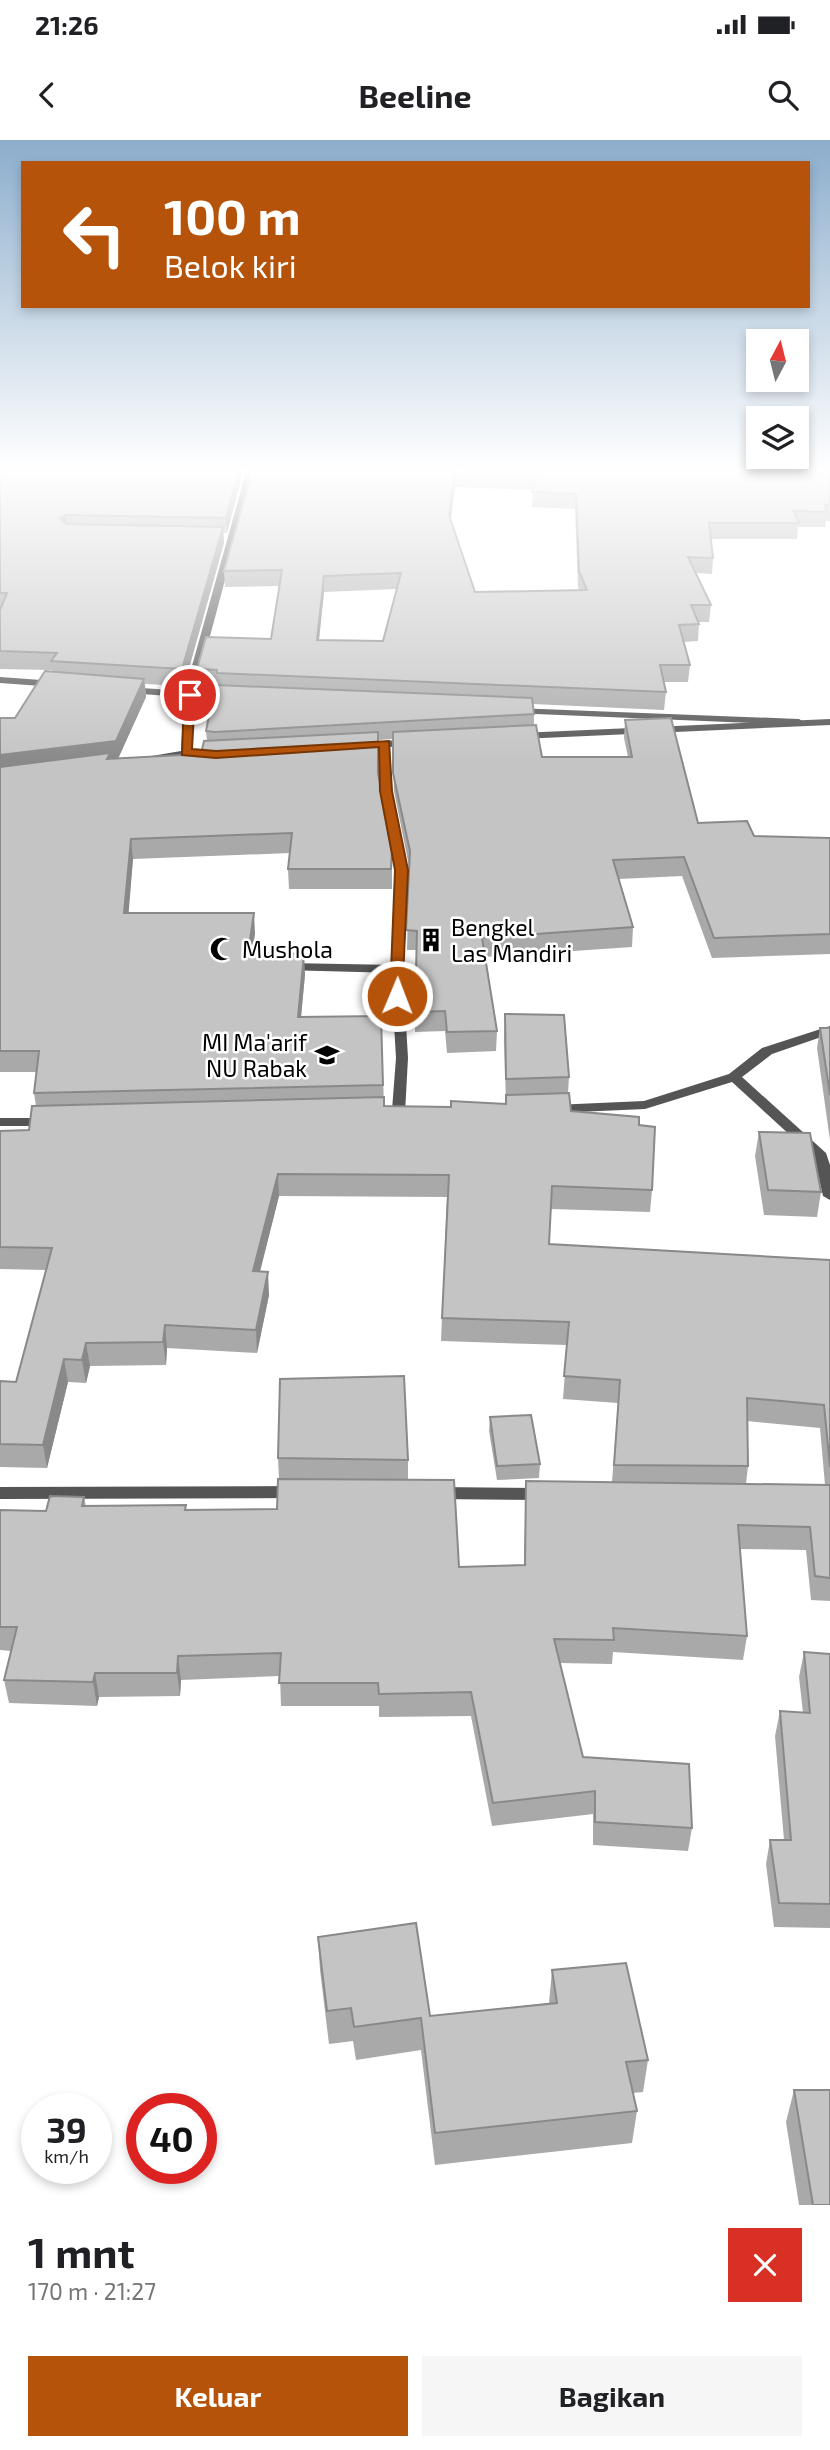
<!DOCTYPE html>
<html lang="id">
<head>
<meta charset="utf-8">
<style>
	body { margin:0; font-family:"Exo 2",sans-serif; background:#f6f6f6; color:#202124; height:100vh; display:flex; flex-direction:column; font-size:26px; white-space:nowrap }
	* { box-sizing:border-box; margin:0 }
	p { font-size:23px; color:#757577 }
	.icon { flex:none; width:38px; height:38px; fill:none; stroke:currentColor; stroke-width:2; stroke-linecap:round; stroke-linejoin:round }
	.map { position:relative; height:2065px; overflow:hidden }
	.drawer { display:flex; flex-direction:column; background:#fff; flex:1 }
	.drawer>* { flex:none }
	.hud { position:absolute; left:21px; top:21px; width:789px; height:147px; border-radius:0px; box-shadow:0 4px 10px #0003; background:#b45309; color:#fff; overflow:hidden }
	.needle { width:46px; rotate:7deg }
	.fabs { position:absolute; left:746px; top:189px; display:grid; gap:14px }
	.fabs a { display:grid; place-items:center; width:63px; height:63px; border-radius:0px; background:#fff; box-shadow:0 4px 10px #0003; font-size:35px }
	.speed { position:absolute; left:21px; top:1953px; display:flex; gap:14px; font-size:35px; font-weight:700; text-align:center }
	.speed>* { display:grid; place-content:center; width:91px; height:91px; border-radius:50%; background:#fff; box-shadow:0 4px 10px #0003; line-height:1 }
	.speed small { font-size:18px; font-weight:400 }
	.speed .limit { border:10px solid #d22; background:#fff; color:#111 }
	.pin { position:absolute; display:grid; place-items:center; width:60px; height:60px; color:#fff; margin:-30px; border:4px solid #fff; border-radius:50%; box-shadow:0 2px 7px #0007 }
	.me { position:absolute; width:77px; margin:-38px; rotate:1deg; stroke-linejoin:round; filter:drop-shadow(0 0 5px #0008) }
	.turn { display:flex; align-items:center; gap:24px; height:147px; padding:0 28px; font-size:32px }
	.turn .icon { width:91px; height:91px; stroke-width:2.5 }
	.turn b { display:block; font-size:49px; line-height:60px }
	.round { display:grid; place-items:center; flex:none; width:74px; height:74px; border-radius:0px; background:#f6f6f6 }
	.overview { display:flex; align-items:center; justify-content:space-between; height:119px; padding:0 28px }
	h1 { font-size:42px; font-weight:700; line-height:52px }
	.button { display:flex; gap:14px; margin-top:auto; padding:14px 28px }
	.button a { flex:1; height:80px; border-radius:0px; background:#b45309; color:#fff; font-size:28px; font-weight:700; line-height:80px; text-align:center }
	.button a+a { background:#f6f6f6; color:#202124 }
	.status { display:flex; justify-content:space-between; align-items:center; height:49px; padding:0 35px; background:#fff; direction:ltr }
	.status svg { height:19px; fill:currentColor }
	header { display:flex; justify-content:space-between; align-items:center; height:91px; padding:0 28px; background:#fff; font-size:32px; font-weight:700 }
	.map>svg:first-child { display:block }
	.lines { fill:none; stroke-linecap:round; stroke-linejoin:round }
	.minor { fill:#555; fill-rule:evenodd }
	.tertiary { fill:#555; fill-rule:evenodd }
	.wall { fill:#a9a9a9; fill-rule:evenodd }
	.shaded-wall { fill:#898989 }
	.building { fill:#c4c4c4; stroke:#898989; stroke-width:2; fill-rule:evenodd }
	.route { fill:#b45309; stroke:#753606; stroke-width:2 }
	.labels { text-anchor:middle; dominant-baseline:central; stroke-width:5; stroke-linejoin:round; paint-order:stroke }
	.poi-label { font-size:23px; fill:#000; stroke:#fff; text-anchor:start }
</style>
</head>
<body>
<div class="status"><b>21:26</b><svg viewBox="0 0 49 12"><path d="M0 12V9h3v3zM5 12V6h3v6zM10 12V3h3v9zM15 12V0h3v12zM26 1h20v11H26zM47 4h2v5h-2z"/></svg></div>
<header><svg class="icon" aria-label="back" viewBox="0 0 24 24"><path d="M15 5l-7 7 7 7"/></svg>Beeline<svg class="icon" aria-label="search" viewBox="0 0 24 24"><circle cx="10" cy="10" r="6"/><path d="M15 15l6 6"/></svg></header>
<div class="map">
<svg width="830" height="2065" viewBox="0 0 830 2065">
	<rect width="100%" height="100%" fill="#fff"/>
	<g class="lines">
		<path class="minor" d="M246 332H254L195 552 229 554 234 557 229 560 194 557 191 610 216 612 221 615 216 618 186 616 146 621V617L181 611 184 557 127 553 122 550 127 547 185 551Z
			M0 537 55 541 60 544 55 547 0 543Z
			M515 568 799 579 804 582 799 585 512 573 510 571Z
			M287 823 397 825 403 829 397 833 283 830 281 827 283 824Z
			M830 886V894L772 914 742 937 826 1013 830 1025V1060L823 1056 814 1017 732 942 645 969 554 973 547 969 554 965 644 961 729 934 762 908Z
			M297 1346 303 1347 306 1352 303 1357 297 1358 0 1359V1347Z
			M436 1347 545 1348 551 1349 554 1354 551 1359 545 1360 436 1359 430 1358 427 1353 430 1348Z"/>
		<path class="tertiary" d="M830 579V585L520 599 515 596 520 593Z
			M412 599 416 600V604L390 607 391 651 407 730 403 833 408 918 405 973 403 976 386 978 379 974 381 971 392 970 396 918 391 833 395 730 381 651 380 604 385 601Z
			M0 978H48L55 982 48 986H0Z"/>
	</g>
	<path class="wall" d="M0 332H243L227 393H223L224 403 184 546 145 544 146 557 118 618 201 614 207 601 206 591 214 547H198L197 529 271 499 279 446 225 447 224 431 252 332H830V381H826L825 387H798L797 399H711L713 418 712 434 696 433 711 465 709 482H698L699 484 698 501 684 502 690 525 688 542H664L666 552 664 570 533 564 534 574V585L542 617H628L624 598 625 580 698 683 754 696 830 698V814L712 818 682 736 619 739 633 787 632 807 485 817 497 891 496 911 447 913 445 891 415 892 417 810H407L409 726 394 651 393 599 378 600V634L392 730V749H289L288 729 290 713 133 719 128 773 255 793 252 813 305 834 301 877 381 876 384 966 451 967 506 964 504 898 505 874 569 937 568 953 571 971 639 985 652 1050 650 1072 551 1069 549 1104 830 1120V1461L811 1460 806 1410 740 1409 747 1496 743 1520 613 1512 612 1524 560 1523 583 1617 692 1688 688 1711 593 1705V1674L492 1686 471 1576 379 1577V1566H281L280 1536 181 1540 180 1556 99 1557 97 1566 9 1563 4 1540 11 1511 0 1510V1370L46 1371 84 1357 86 1366 186 1370 277 1369 279 1339 278 1318 408 1320V1340L459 1427 524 1425 526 1341 612 1342 618 1263 563 1259 567 1205 441 1201 447 1057 279 1056 260 1132 269 1155 257 1213 167 1208 166 1225 90 1226 86 1243 68 1242 47 1328 0 1327V1243L16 1242 46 1130 0 1129V991L29 990 36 966 34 953 36 932H0V578H15L53 532 52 530 0 529ZM455 347 533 350 532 367 575 369 578 447 579 450 475 452 451 379ZM397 449 383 501 319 500 324 452ZM747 1281 820 1288 825 1345 746 1344 748 1326Z
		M820 888H830V1000L817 908Z
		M759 992 821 1052 817 1077 764 1075 755 1016Z
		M490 1277 540 1324 539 1338 497 1340 489 1291Z
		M804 1512 830 1514V1788L774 1787 766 1724 770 1700H784L775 1596 780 1571 803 1573 799 1537Z
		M318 1797 430 1876 549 1863 552 1830 648 1920 643 1952 633 1953 637 1971 632 2003 435 2025 421 1910 356 1920 353 1901 329 1904 320 1830Z
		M794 1950 830 2065H799L786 1982Z"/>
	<path class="shaded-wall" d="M238 332H243L227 393 226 378Z
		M455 332V347L449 390V375Z
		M66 375 68 390 60 378Z
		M223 387 224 403 184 546 182 529Z
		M324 436V452L317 517V500Z
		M144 539 146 557 118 619 0 634V615Z
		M131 699 133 719 127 793 124 773Z
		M254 773 255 793 249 834 248 813Z
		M304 814 305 834 299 898 298 877Z
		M278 1034 279 1056 254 1154 253 1131Z
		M268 1132 269 1155 257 1213 256 1190Z
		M165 1185 167 1208 166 1225 163 1202Z
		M86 1203 90 1226 86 1243 82 1220Z
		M64 1219 68 1242 47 1328 43 1305Z
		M178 1516 181 1540 180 1556 177 1533Z
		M95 1533 99 1557 97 1566 93 1542Z"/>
	<path class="building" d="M0 332H238L226 378 66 375 60 378 66 384 223 387 182 529 51 521 57 513 0 511V470L7 453H0Z
		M252 332H455L449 375 475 452 587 450 579 431 576 354 532 352 537 335 463 332H830V365H825L827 372 794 371 799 383H709L713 418 688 417 711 465H691L699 484 679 485 690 525H660L666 552 217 533V530L197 529 206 497 271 499 282 430 224 431ZM401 433 383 501 317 500 324 436Z
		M45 531 144 539 116 601 0 615V578H15Z
		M215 545 532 558 534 574 215 592 206 591Z
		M671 578 698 683 747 681 754 696 830 698V794L714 798 684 717 613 720 633 787 482 798 497 891 447 892 445 871 415 872 417 791 406 790 410 711 393 633V592L536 585 542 617H632L625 580Z
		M378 592V633L392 711 391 729H288L292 693 131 699 124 773H254L248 813 304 814 298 877 381 876 383 945 34 953 39 911H0V627L110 613 107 619 201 614 204 601Z
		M505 874 564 875 569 937 506 939Z
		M820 888H830V955Z
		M569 953 571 971 639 977V985L655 987 652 1050 552 1046 549 1104 830 1120V1327L824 1265 747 1258 748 1326 614 1325 620 1240 564 1236 569 1182 442 1178 449 1035 278 1034 253 1131 268 1132 256 1190 165 1185 163 1202 86 1203 82 1220 64 1219 43 1305 0 1304V1241L16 1242 52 1108 0 1107V991L29 990 32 966 384 957V966L451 967V961L506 964V955Z
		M759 992 810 993 821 1052 768 1050Z
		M404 1236 408 1320 278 1318 280 1239Z
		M531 1275 540 1324 497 1326 490 1277Z
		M278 1339 454 1340 459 1427 525 1425 526 1341 830 1345V1438L815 1436 810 1387 738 1385 747 1496 613 1488 614 1500 554 1499 583 1617 689 1624 692 1688 595 1682V1651L493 1663 471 1552 379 1554 378 1543H279L281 1513 178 1516 177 1533H95L93 1542 4 1540 17 1487H0V1370L46 1371 50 1356 84 1357 82 1366 186 1365 185 1370 277 1369Z
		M804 1512 830 1514V1764L779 1763 770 1700H791L780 1571 810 1573Z
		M416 1783 430 1876 557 1863 552 1830 626 1823 648 1920 626 1922 637 1971 435 1993 421 1878 354 1887 351 1868 327 1871 318 1797Z
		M794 1950H830V2065H813Z"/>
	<linearGradient id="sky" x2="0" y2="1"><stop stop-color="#8cadcc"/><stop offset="0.53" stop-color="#fff"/><stop offset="1" stop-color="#fff" stop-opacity="0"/></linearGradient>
	<rect width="830" height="622" fill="url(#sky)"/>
	<path class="route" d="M190 552 195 555 192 609 216 611 389 601 392 651 408 730 402 859 390 856 395 730 380 651 379 607 216 618 182 615 184 555Z"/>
	<defs>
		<g id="building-bare" transform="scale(1.89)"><path d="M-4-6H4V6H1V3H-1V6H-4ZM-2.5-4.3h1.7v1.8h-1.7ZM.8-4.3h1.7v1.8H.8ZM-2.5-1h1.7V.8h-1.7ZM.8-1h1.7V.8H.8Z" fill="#000" stroke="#fff" stroke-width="2.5" paint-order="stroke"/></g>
		<g id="mosque-bare" transform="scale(1.89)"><path d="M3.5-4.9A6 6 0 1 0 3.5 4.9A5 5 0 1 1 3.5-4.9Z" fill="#000" stroke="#fff" stroke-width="2.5" paint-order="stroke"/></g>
		<g id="school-bare" transform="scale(1.89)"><path d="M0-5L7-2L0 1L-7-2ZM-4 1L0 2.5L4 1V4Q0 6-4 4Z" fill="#000" stroke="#fff" stroke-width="2.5" paint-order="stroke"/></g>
	</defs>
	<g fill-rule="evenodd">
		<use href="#building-bare" x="431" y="800"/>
		<use href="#mosque-bare" x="222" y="809"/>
		<use href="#school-bare" x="327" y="915"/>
	</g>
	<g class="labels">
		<g class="poi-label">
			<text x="451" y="787">Bengkel<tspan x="451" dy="26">Las Mandiri</tspan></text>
			<text x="242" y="809">Mushola</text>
			<text x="307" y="902" text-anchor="end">MI Ma'arif<tspan x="307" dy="26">NU Rabak</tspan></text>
		</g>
	</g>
</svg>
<div class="fabs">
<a><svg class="needle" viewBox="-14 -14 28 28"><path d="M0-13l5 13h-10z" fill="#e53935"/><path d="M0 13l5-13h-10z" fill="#757577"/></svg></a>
<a><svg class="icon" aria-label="layers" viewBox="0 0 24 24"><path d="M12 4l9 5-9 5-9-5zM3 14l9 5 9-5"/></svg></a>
</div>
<div class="speed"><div>39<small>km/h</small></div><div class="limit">40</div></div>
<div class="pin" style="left:190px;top:555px;background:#d93025"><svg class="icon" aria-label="arrive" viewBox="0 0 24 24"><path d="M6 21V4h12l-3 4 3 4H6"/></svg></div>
<svg class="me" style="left:397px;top:856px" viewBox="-20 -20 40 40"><circle r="17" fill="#b45309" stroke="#fff" stroke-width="3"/><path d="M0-11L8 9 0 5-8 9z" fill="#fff"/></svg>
<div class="hud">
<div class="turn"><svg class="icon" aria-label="left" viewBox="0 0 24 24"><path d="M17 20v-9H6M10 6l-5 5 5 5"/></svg><div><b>100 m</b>Belok kiri</div></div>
</div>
</div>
<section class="drawer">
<div class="overview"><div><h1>1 mnt</h1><p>170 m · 21:27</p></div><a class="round" style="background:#d93025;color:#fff"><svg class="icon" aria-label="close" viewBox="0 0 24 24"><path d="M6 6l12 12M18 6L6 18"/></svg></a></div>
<div class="button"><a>Keluar</a><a>Bagikan</a></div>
</section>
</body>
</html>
